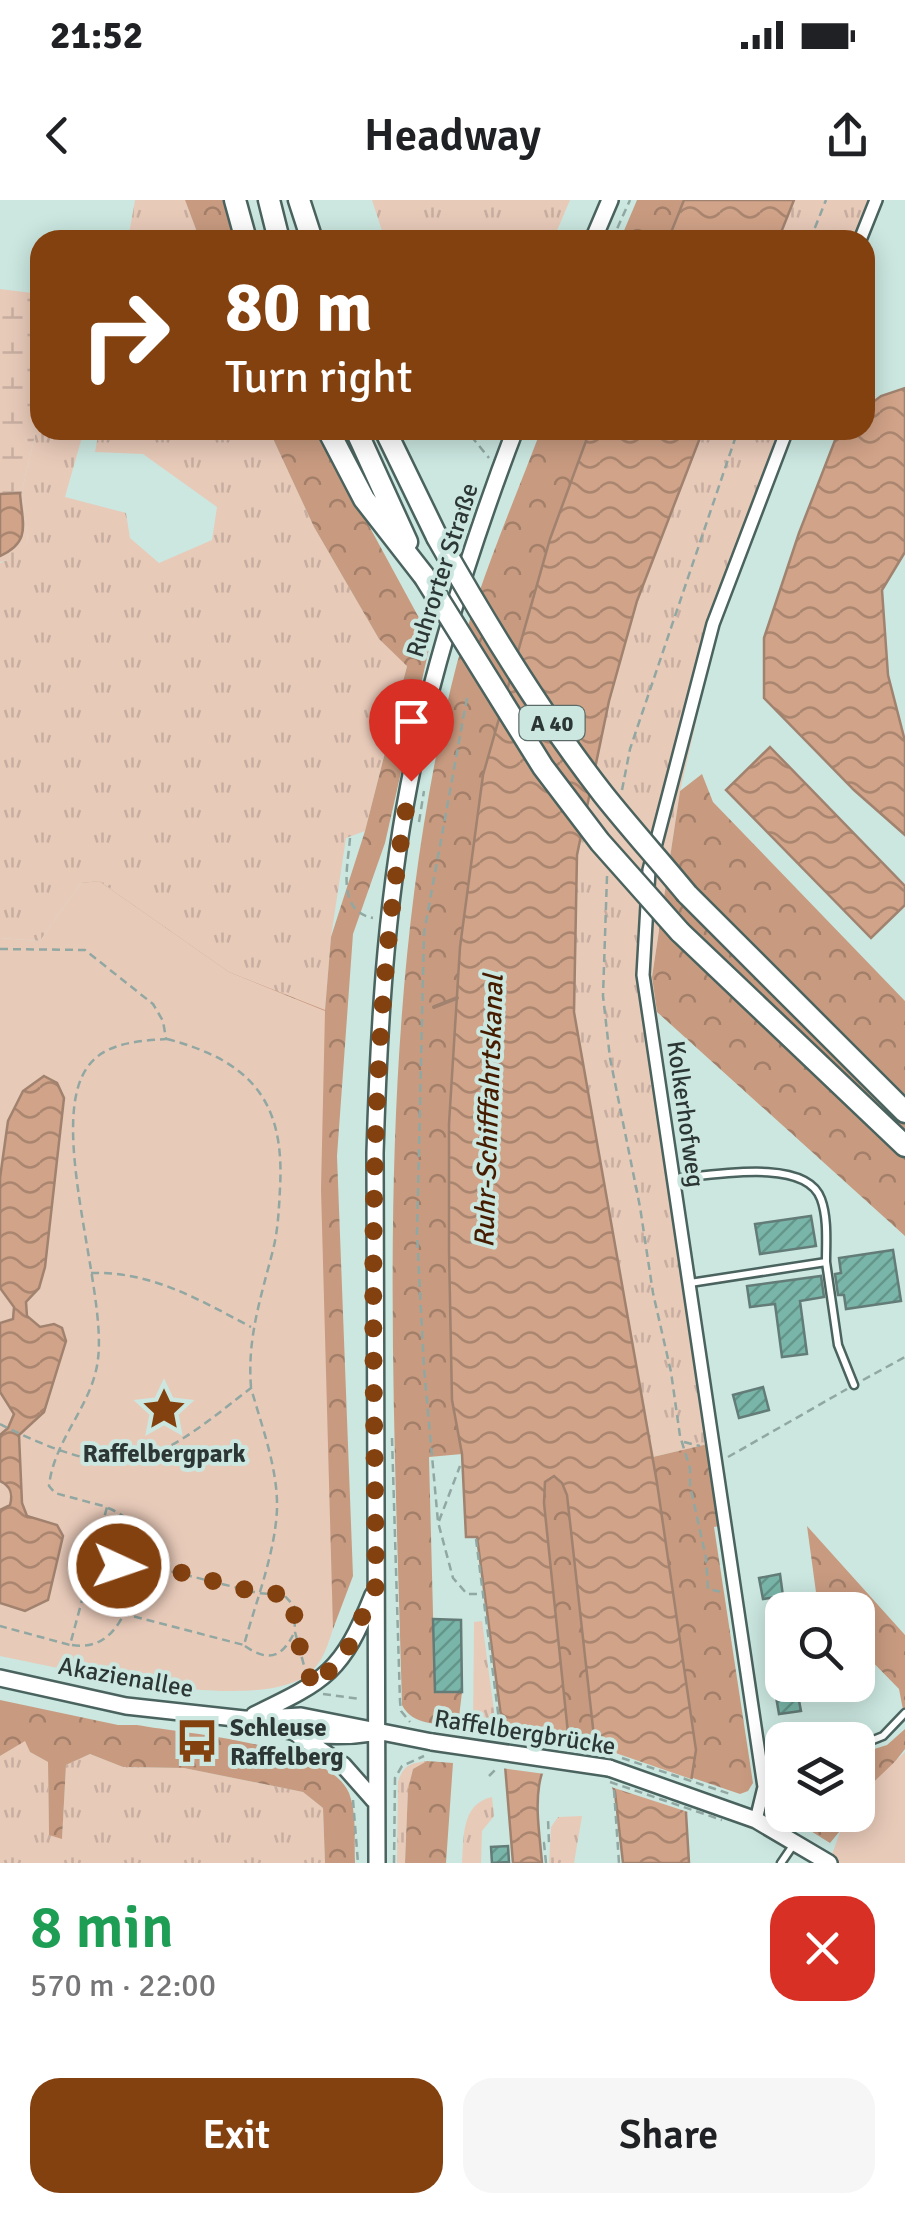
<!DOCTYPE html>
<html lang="en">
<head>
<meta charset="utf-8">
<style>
	body { margin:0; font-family:Signika,sans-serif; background:#f6f6f6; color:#202124; height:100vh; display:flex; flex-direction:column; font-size:38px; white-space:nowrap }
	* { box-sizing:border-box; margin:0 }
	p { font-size:32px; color:#757577 }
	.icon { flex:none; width:55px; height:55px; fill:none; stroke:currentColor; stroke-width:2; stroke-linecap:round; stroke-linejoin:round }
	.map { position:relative; height:1663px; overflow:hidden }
	.sheet { display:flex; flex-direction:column; background:#fff; flex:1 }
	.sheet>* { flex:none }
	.guide { position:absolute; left:30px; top:30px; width:845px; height:210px; border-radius:30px; box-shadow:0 5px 25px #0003; background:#844110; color:#fff; overflow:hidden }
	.buttons { position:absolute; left:765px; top:1392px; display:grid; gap:20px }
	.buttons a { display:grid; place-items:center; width:110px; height:110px; border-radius:20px; background:#fff; box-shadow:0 5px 25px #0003; font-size:50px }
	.pin { position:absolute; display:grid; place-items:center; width:85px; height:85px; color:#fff; margin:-102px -42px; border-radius:50% 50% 50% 0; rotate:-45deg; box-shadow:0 0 10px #0007 }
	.pin .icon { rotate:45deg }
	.me { position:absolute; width:110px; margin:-55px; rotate:93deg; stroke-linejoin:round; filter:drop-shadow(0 0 8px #0008) }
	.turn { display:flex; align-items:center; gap:35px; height:210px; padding:0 30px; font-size:45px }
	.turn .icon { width:130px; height:130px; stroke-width:2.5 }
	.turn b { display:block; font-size:70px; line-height:85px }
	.round { display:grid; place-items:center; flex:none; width:105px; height:105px; border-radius:30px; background:#f6f6f6 }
	.headline { display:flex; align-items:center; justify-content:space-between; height:170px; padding:0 30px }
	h1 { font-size:60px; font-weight:600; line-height:75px; color:#1e9e55 }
	.primary-button { display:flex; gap:20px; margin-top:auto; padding:20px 30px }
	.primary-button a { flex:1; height:115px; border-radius:30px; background:#844110; color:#fff; font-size:40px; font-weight:600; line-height:115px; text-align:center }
	.primary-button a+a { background:#f6f6f6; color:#202124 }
	.status { display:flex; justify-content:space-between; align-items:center; height:70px; padding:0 50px; background:#fff; direction:ltr }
	.status svg { height:28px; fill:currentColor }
	header { display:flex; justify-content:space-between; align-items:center; height:130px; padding:0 30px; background:#fff; font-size:45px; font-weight:600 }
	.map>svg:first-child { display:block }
	.grass { fill:url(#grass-tufts) }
	.forest { fill:url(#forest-crowns) }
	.wetland { fill:url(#wetland-marsh) }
	.green { fill:#e8cab9 }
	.water { fill:url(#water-waves); stroke:#a0826f; stroke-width:2.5 }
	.pier { fill:#cbe7e0 }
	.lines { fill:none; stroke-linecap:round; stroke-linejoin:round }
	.stream { stroke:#a0826f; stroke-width:4 }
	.building { fill:url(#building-hatch); stroke:#637c77; stroke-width:2.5 }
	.lane-casing { stroke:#4b635e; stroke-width:11 }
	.street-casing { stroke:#4b635e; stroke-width:16 }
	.secondary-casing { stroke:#4b635e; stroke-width:20 }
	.highway-casing { stroke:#4b635e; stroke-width:25 }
	.path { stroke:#91a7a2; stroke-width:2.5; stroke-dasharray:8 5; stroke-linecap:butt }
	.lane { stroke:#fff; stroke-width:6 }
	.street { stroke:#fff; stroke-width:11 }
	.secondary { stroke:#fff; stroke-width:15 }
	.highway { stroke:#fff; stroke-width:20 }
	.secondary-bridge-casing { stroke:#4b635e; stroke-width:20; stroke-linecap:butt }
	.highway-bridge-casing { stroke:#4b635e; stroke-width:25; stroke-linecap:butt }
	.path-bridge { stroke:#91a7a2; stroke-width:2.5; stroke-dasharray:8 5; stroke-linecap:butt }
	.secondary-bridge { stroke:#fff; stroke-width:15 }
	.highway-bridge { stroke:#fff; stroke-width:20 }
	.route { stroke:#844110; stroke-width:18; stroke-dasharray:0 32.4 }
	.labels { text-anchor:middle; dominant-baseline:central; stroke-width:8; stroke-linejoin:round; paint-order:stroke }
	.shield { fill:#cbe7e0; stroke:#5c6b68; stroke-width:2.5 }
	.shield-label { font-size:22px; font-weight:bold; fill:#2c3634 }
	.street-label { font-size:25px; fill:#2c3634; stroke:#cbe7e0 }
	.poi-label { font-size:25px; font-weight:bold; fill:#2c3634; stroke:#cbe7e0 }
	.water-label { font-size:28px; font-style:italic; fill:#461c00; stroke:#cbe7e0 }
</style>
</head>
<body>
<div class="status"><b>21:52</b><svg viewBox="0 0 49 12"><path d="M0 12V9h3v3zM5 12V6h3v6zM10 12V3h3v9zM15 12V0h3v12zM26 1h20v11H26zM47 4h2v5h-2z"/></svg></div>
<header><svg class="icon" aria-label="back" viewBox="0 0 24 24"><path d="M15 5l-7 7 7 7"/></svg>Headway<svg class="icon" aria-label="share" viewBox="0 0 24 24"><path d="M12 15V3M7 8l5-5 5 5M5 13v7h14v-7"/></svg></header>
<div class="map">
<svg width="905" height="1663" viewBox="0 0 905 1663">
	<defs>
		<pattern id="grass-tufts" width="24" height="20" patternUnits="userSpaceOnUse" patternTransform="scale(2.5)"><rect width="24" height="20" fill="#e8cab9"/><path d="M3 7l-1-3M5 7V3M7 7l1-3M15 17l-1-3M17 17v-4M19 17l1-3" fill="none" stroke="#c7aea0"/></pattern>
		<pattern id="forest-crowns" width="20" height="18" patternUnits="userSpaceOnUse" patternTransform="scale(2.5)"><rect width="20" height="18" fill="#c89b80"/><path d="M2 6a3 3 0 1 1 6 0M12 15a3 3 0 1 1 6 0" fill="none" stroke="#a37f6a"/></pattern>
		<pattern id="wetland-marsh" width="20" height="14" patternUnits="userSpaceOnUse" patternTransform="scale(2.5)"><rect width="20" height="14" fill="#e8cab9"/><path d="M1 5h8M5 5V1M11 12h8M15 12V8" fill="none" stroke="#c7aea0"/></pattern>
		<pattern id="water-waves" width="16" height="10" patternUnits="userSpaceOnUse" patternTransform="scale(2.5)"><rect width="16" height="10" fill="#d1a388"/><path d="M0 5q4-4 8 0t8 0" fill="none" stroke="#aa8670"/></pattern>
		<pattern id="building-hatch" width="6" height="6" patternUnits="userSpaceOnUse" patternTransform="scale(2.5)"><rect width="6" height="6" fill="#79b6a9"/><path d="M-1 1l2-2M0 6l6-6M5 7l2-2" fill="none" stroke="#63958a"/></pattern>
	</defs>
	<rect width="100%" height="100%" fill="#cbe7e0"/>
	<path class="grass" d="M135 0H185L200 40H128Z
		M372 0H570L553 40H385Z
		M794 0H880L865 40H778Z
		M40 226V230H84L65 297 126 313 130 338 159 363 212 340 217 307 143 254 95 252 99 230H269L314 327 379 439 407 465 365 631 346 638 331 737 325 811 229 772 99 681 81 683 40 741 0 738V363L13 358 28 341 22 290 37 227Z
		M703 230H793L718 427 680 591 652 776 716 1242 653 1257 574 812 577 655 609 501 637 401Z
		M482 1421 496 1526H473L474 1422Z
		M25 1540 30 1552 48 1562 49 1634 62 1638 66 1565 90 1554 123 1567 184 1568 303 1592 323 1608 325 1663H0V1556Z
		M427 1561 413 1569 408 1589 405 1663H397L398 1582C403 1565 411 1563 427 1561Z
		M492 1597 494 1616 482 1631 481 1663H462C464 1637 461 1604 492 1597Z
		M582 1616 574 1663H549L551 1627 558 1617Z"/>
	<path class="forest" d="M185 0H225L239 40H200Z
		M637 0H684L668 40H620Z
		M269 230H317L431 440 385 643 353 734 337 956 353 1376 333 1429 312 1413 81 683 99 681 229 772 325 810 331 737 365 631 407 466 379 439 314 327Z
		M541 230H590L550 339 483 575 460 747 449 924V1051L452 1200 462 1254 429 1257 435 1491 462 1492 458 1526C436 1523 413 1526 402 1505 393 1165 372 820 451 487 472 399 509 314 541 230Z
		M702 574 713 602 905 801V1036L657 812 652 777 680 591Z
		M716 1242 731 1324 714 1327 753 1583 748 1591 740 1594 690 1577 696 1550 653 1257Z
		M554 1276 562 1283 567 1295 594 1537 568 1533 544 1303 545 1282Z
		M807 1326 905 1435V1520L899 1489 858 1447V1410H821L818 1407Z
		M0 1500 118 1525H137C187 1534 328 1544 349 1593 357 1613 354 1641 355 1663H325L323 1608 303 1592 184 1568 123 1567 90 1554 66 1565 62 1639 49 1635 48 1562 30 1552 25 1541 0 1556Z
		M905 1529V1549L858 1609V1554L887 1545Z
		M427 1561 453 1563 446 1663H405L408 1589 413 1569Z
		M785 1615H853L830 1643Z"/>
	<path class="wetland" d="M0 89 40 94V226L37 227 22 290 28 341 13 359 0 362Z"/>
	<path class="green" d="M99 681 229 772 325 811 321 989 333 1429C327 1447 323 1463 307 1475 253 1515 66 1469 0 1456V738L40 741 81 683Z
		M905 1552V1663H829L846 1615H858V1597Z"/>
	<path class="water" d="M684 0H794L778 40H668Z
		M905 188V352L882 390 888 475 905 541V635L854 590 764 498V438L799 333 839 230H865V208L881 196Z
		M590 230H703L637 401 609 501 577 655 574 812 657 1283 696 1550 686 1613 689 1663H623L615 1592 594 1537 567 1295 562 1283 554 1276 545 1282 544 1303 568 1533C527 1570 538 1614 542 1663H513L501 1516 477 1337H466L462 1254 452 1200 449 1051V924L460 747 483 575 550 339Z
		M20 293C22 323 32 342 0 356V294Z
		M770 547 905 686V705L871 738 726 590Z
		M44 876 57 883 64 898 45 1067 39 1088 26 1102 27 1116 40 1127 54 1124 62 1128 66 1141 44 1212 19 1235 22 1303 27 1316 57 1325 63 1336 48 1400 25 1411 0 1403V1310L10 1305C13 1294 11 1286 0 1281V1235L8 1228 14 1214 0 1192V1123L13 1119 14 1107 0 1088V978L8 921 23 891Z"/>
	<path class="pier" d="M498 1533 559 1541 568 1533 573 1534 545 1574 501 1568Z
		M589 1536 594 1537 601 1548 694 1580 691 1613 608 1586Z"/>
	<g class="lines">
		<path class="stream" d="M434 807 457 798"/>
	</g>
	<path class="building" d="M811 1016 816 1046 760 1054 755 1024Z
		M893 1050 901 1101 846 1109 844 1095H838L835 1074 841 1073 839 1058Z
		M821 1076 824 1097 800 1101 807 1154 782 1157 775 1104 750 1107 747 1086Z
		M763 1187 769 1210 739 1218 733 1195Z
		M780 1374 783 1396 763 1399 759 1378Z
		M433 1419 461 1420 462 1492H435Z
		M774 1485H796L801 1511 779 1514Z
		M508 1646 509 1662 492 1663 491 1647Z"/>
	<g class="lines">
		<g class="lane-casing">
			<path id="lane" d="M673 979C708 976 806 956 821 999 828 1018 826 1042 826 1062
				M690 1083 826 1062 838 1145 854 1185
				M858 1546 883 1536 905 1513
				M762 1564 782 1560
				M781 1663 794 1644"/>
		</g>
		<g class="street-casing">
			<path id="street" d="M860 40 876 0
				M756 1620 764 1587 643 775 649 670 713 424 787 230"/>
		</g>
		<g class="secondary-casing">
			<path id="secondary" d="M593 40 610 0
				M0 1478 126 1506 244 1519 301 1516 432 1542
				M254 1515C327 1480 342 1472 373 1395
				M261 1524C298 1534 333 1539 371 1533
				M298 1535 343 1565 374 1600
				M609 1568 756 1620 829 1663
				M377 1663 375 953C379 819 387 682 416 551 441 441 475 335 515 230"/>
		</g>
		<g class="highway-casing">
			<path id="highway" d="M235 0 246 40
				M269 0 279 40
				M299 0 312 40
				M328 230 364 299 424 376
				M356 230 407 342
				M385 230 437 337
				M687 694 905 912
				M680 732 905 946"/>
		</g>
		<path class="path" d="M612 40 630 0
			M810 40 826 0
			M471 236 489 258
			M467 498 424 733 417 1034 424 1168 438 1322 453 1378 467 1394H481
			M622 590 630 549 738 230
			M419 622 424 591
			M350 638C348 666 336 711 373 718
			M607 676 603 796 610 858 640 1007 653 1093 671 1172 680 1236 690 1268V1285L706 1358 708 1389 722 1392
			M0 749 85 750 153 804 163 821 166 839C140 841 107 842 89 865 45 920 107 1087 98 1159 93 1205 54 1239 49 1286L55 1293 107 1307 70 1445 0 1426
			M167 839C251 861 285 901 280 988 279 1009 278 1030 273 1050 261 1097 247 1138 251 1187
			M91 1073C151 1071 200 1100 251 1127
			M863 1180 905 1157
			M0 1224C33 1241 87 1265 125 1262 167 1258 218 1213 251 1188 262 1227 278 1269 277 1309 275 1354 256 1401 244 1445L124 1414 109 1403 119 1366 130 1361 258 1393 284 1395 294 1406 295 1432 306 1473
			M392 1238 400 1501 401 1511 410 1522
			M684 1242 700 1246
			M728 1257 847 1189
			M108 1308C132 1317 141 1335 138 1361
			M439 1321 460 1266
			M476 1339 501 1536
			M95 1362 116 1366
			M86 1397 108 1403
			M72 1445C97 1449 113 1436 124 1414
			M245 1446C266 1461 281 1459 293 1435
			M323 1494 360 1499
			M489 1576 498 1567
			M614 1590 619 1663
			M353 1600 358 1663
			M394 1663 395 1578 402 1566 424 1556
			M546 1663 544 1643H549L548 1619"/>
		<use href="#lane" class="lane"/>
		<use href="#street" class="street"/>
		<use href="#secondary" class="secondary"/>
		<use href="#highway" class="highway"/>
		<g class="secondary-bridge-casing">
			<path id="secondary-bridge" d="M432 1542 609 1568"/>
		</g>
		<g class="highway-bridge-casing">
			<path id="highway-bridge" d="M437 337C487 426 540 513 603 594 630 628 659 660 687 694
				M424 376 543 567 600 642 680 732"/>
		</g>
		<path class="path-bridge" d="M549 1543 566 1546
			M622 1558 730 1594
			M610 1582 722 1620"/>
		<use href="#secondary-bridge" class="secondary-bridge"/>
		<use href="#highway-bridge" class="highway-bridge"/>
	</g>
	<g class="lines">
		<path class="route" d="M119 1366 138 1361 258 1393 284 1394 294 1406 295 1432 313 1487 345 1455 376 1386C374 1118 362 847 411 581"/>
	</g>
	<defs>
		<g id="sight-bare" transform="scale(3.45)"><path d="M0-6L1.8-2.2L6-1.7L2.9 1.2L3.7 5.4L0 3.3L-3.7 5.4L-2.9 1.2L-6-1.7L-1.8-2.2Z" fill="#844110" stroke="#cbe7e0" stroke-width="2.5" paint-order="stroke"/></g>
		<g id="bus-bare" transform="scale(3.45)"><path d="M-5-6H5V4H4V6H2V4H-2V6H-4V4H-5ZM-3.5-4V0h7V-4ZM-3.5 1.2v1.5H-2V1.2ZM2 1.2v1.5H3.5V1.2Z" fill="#844110" stroke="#cbe7e0" stroke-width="2.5" paint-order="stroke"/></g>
	</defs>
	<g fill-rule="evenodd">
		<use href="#sight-bare" x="164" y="1209"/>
		<use href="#bus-bare" x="197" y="1541"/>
	</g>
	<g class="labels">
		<rect class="shield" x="519.5" y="506" width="65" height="34" rx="8"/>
		<g class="shield-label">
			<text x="552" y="523">A 40</text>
		</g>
		<g class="street-label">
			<text transform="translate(442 370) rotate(-72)">Ruhrorter Straße</text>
			<text transform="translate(686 914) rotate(82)">Kolkerhofweg</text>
			<text transform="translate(126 1477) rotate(10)">Akazienallee</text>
			<text transform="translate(525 1532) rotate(9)">Raffelbergbrücke</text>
		</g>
		<g class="poi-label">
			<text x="164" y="1253">Raffelbergpark</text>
			<text x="230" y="1527" text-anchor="start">Schleuse<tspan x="230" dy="29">Raffelberg</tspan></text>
		</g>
		<g class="water-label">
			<text transform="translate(489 911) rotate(-88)">Ruhr-Schifffahrtskanal</text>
		</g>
	</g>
</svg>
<div class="buttons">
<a><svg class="icon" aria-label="search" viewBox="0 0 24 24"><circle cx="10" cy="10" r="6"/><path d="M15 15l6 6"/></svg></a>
<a><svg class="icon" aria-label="layers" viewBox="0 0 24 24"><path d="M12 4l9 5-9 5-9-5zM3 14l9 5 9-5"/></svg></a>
</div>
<div class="pin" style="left:411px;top:581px;background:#d93025"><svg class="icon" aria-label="arrive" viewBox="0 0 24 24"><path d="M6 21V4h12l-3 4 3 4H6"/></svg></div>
<svg class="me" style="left:119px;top:1366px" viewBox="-20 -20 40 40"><circle r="17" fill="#844110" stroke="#fff" stroke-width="3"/><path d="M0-11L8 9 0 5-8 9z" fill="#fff"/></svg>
<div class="guide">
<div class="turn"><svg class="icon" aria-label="right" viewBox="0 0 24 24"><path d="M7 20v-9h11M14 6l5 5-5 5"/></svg><div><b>80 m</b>Turn right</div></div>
</div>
</div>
<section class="sheet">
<div class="headline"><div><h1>8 min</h1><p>570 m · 22:00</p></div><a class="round" style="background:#d93025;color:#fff"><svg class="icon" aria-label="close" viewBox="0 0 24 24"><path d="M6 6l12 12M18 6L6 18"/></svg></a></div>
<div class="primary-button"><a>Exit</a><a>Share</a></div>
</section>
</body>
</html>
